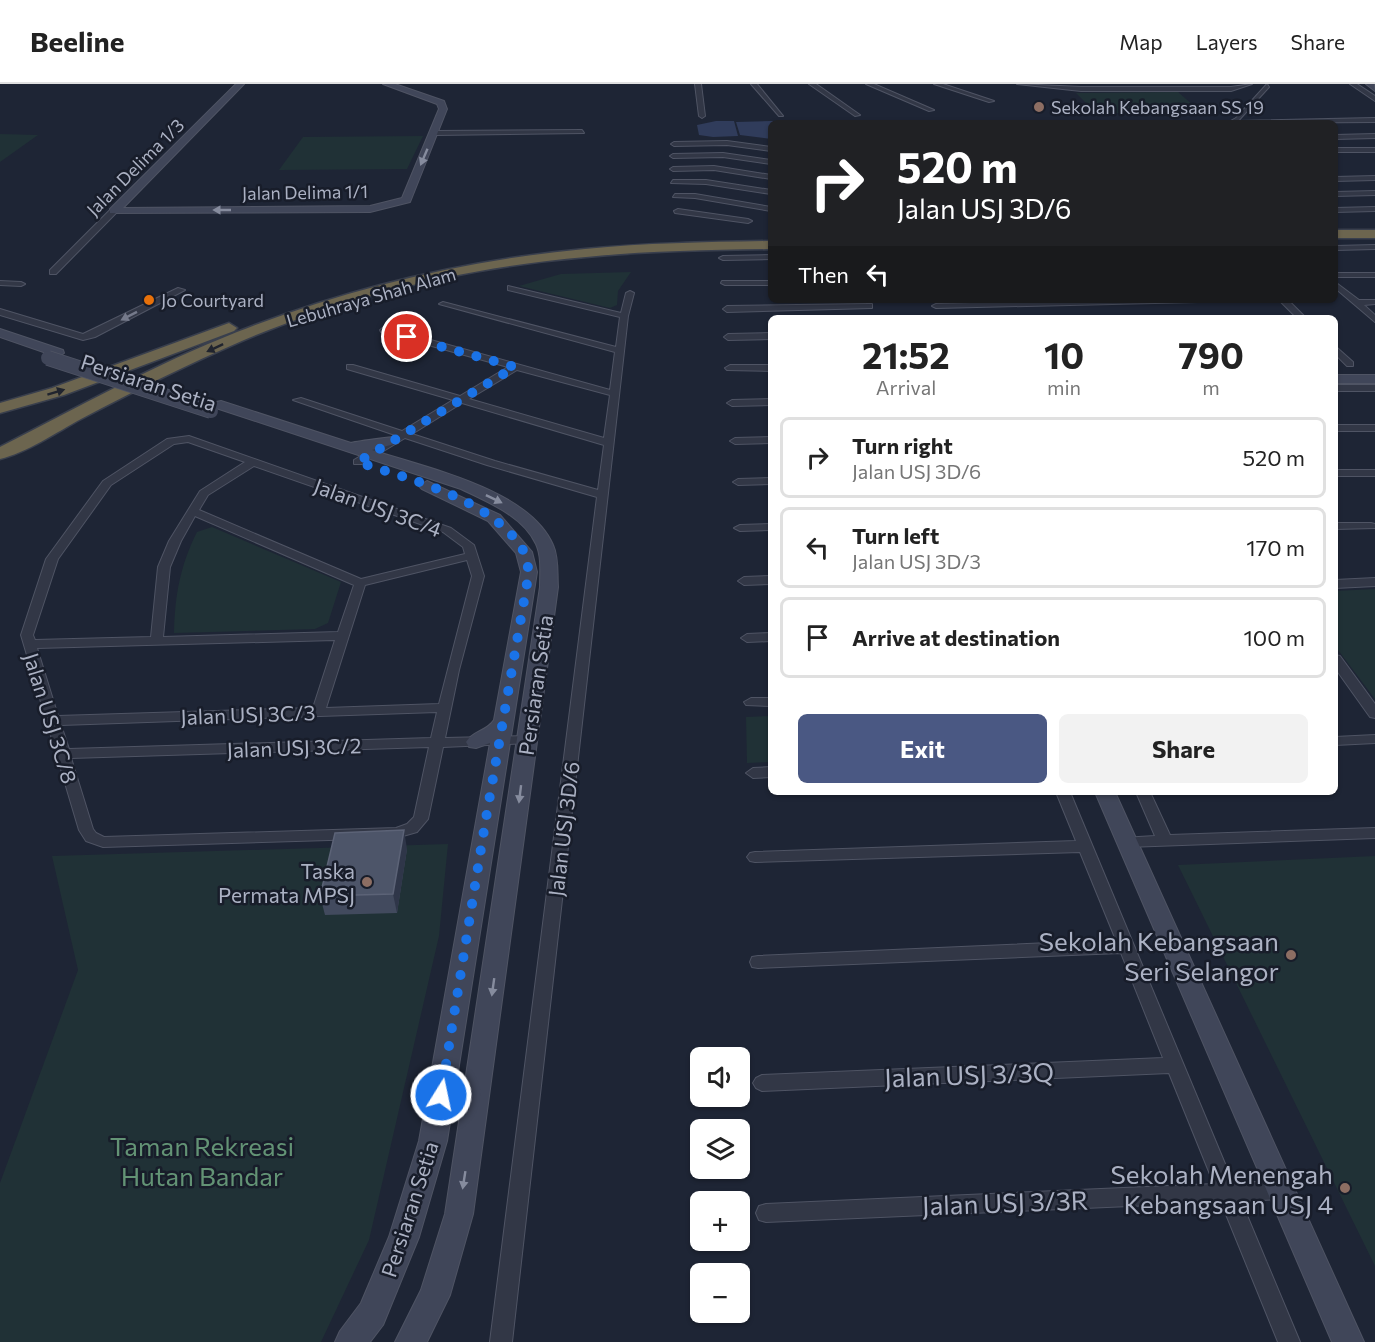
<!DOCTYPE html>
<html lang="en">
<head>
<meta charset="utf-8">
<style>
	body { margin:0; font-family:Commissioner,sans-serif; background:#f2f2f2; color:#222; height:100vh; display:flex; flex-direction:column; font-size:22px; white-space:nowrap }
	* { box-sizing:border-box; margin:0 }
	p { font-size:20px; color:#767676 }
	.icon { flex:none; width:33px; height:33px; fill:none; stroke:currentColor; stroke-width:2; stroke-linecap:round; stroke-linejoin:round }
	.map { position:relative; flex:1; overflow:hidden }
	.sheet { position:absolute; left:768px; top:231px; width:570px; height:480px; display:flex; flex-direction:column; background:#fff; border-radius:9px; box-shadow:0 2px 4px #0004 }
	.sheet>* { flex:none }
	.banner { position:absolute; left:768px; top:36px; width:570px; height:183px; border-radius:9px; box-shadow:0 2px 4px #0004; background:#202124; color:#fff; overflow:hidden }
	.controls { position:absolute; left:690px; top:963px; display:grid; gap:12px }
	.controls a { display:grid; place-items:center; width:60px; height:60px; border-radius:9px; background:#fff; box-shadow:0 2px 4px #0004; font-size:30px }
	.pin { position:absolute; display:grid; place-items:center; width:51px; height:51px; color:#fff; margin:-26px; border:3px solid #fff; border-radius:50%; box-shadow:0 2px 6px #0007 }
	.me { position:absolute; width:66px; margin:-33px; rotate:10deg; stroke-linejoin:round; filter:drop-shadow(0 0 4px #0008) }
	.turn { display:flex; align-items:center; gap:21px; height:126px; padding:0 30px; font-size:27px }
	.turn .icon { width:78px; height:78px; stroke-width:2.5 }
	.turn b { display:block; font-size:42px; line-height:51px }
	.then { display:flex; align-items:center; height:57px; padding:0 30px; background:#0003; gap:12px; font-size:22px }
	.eta { display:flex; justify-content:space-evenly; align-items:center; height:102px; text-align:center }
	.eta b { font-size:36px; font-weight:700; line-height:42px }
	.action { display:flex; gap:12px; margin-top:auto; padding:12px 30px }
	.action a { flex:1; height:69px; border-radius:9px; background:#4a5883; color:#fff; font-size:24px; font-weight:700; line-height:69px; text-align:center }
	.action a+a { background:#f2f2f2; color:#222 }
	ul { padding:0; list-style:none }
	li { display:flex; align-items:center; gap:18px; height:81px; margin:0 12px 9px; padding:0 18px; border:3px solid #e0e0e0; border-radius:9px }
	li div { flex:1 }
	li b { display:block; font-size:22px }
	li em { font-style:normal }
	header { display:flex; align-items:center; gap:36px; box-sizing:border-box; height:84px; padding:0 30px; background:#fff; border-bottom:2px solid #e0e0e0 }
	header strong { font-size:28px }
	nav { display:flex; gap:33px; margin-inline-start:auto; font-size:21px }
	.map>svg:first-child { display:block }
	.green { fill:#203136 }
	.water { fill:#303c5b }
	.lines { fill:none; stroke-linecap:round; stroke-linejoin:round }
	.street-casing { stroke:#4f5464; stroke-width:2 }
	.secondary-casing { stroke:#4f5464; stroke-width:2 }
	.highway-casing { stroke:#393f4d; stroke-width:3 }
	.street { fill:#323746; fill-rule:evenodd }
	.secondary { fill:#404659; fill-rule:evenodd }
	.highway { fill:#6c654f; fill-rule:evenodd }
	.secondary-bridge-casing { stroke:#4f5464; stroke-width:16; stroke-linecap:butt }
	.secondary-bridge { stroke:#404659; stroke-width:14 }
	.wall { fill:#424a5e }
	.shaded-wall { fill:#2f3649 }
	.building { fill:#4d5569; stroke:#5c6377; stroke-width:1.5 }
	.oneway { fill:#868c9e }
	.oneway2 { fill:#757a8b }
	.oneway3 { fill:#20242e }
	.route { stroke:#1a73e8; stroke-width:10; stroke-dasharray:0 18 }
	.education-dot { fill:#8d6e63; stroke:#181d2a; stroke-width:2 }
	.food-dot { fill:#e8710a; stroke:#181d2a; stroke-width:2 }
	.labels { text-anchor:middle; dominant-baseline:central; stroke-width:5; stroke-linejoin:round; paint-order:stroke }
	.far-poi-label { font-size:18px; fill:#abb1c3; stroke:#181d2a; text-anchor:start }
	.far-street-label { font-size:18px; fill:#abb1c3; stroke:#181d2a }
	.street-label { font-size:21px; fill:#abb1c3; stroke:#181d2a }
	.poi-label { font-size:21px; fill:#abb1c3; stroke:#181d2a; text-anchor:end }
	.near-poi-label { font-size:26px; fill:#abb1c3; stroke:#181d2a; text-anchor:end }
	.near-street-label { font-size:26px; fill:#abb1c3; stroke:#181d2a }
	.near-park-label { font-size:26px; fill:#639375; stroke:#181d2a }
</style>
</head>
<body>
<header>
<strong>Beeline</strong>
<nav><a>Map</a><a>Layers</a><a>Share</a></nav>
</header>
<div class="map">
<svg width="1375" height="1258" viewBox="0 0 1375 1258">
	<rect width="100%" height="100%" fill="#1e2535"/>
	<path class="green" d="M1178 8 1202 29H1096L1076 9Z
		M0 50 38 51 0 78Z
		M423 52 407 85 279 86 303 53Z
		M631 188 618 207 617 221 610 224 519 202 561 190Z
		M212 443 341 498 328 539 315 545 174 549C175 511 180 482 197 448Z
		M1375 505V615L1335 562V507Z
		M771 632V678L747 679 746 633Z
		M448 760 439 852 369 1156 321 1258H0V1099L78 886 52 772Z
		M1375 772V1182L1178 781Z"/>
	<path class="water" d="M807 36 813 39H771V55L740 51 736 38Z
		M716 37H734L738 52 713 53 699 51 697 41Z"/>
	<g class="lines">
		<g class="street-casing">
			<path id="street" d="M695 0H701L705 32 702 34 699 32Z
				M751 0H757L783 32H779Z
				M809 0H816L860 31 855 32Z
				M866 0H874L934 26 929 27Z
				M934 0H943L994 17 989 18Z
				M1017 0 1081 3H1231L1252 0 1231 7H1081Z
				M1267 0 1269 3 1238 37 1375 34V38L1227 39 1236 34Z
				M1350 0H1357L1375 12V17Z
				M582 46 584 49 435 51 432 49 435 47Z
				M1375 50V54L1335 55V51Z
				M727 57 771 63V67L727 61 674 62 671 60 674 58Z
				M1335 64H1375V68H1335Z
				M723 69 771 76V80L723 73 673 74 670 72 673 70Z
				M714 82 771 91V95L714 86 673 87 670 85 673 83Z
				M1375 92V96L1335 97V93Z
				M673 96H706L771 106V110L706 100 671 99Z
				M1375 107V111L1335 112V108Z
				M675 110H695L771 123V127L695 114 673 113Z
				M1375 123V127L1335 128V124Z
				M111 125 118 127 56 190H50V186Z
				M678 125 748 135 752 137 748 139 675 129 674 127Z
				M1375 161V165L1335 166V162Z
				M771 171V175L723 176 719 174 723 172Z
				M1335 189H1375V193H1335Z
				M0 197 21 198 25 200 21 202 0 201Z
				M722 197H771V201H725L721 199Z
				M1335 198 1359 216H1375V220L1364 221 1375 231V238L1335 204Z
				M508 202 621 229 626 209 630 207 634 209 628 232 512 1258H490L597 413 487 381 405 354 362 380H354V376L395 351 293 316 301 314 402 347 453 316 347 285V281H353L460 312 508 283 381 248 380 246 384 243 610 306 615 268 439 220 443 218 616 263 620 233 508 206ZM517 286 610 311 604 354 469 315ZM462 319 604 361 598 406 495 377 412 350Z
				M178 204 185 206 95 253 83 256 0 231V225L83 250Z
				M1090 216H1202L1198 218 936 224 932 222 936 220Z
				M1279 216H1288L1306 234H1297Z
				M869 220H872V224L727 228 723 225 727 222Z
				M771 249V255L728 256 724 253 728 250Z
				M1335 262 1353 278V282H1347L1335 270Z
				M730 281H771V287L727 286 725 284Z
				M1335 301H1375V307H1335Z
				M771 315V321L732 322 727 319 732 316Z
				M1335 341H1375V347H1335Z
				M189 352 451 444 474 461 484 492 459 586 445 654 526 652 533 656 531 659 443 663 428 735 417 748 396 754 103 763 86 757 79 746 21 551 46 475 103 397 167 355ZM188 358 245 378 200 407 169 457 158 483 151 553 35 556 33 551 58 475 111 401 174 360ZM254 382 443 448 463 463 465 470 361 495 199 426 208 411ZM195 432 354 501 338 548 163 553 170 483 181 457ZM467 476 472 492 439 620 326 624 365 501ZM335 556 313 624 58 632 37 564ZM437 628 431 654 69 665 61 641ZM429 663 414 733 407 740 396 744 104 753 96 749 93 745 71 674Z
				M771 353V359L735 360 730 357 735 354Z
				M1335 386H1375V392H1335Z
				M771 394V400L738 401 733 398 738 395Z
				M1335 439H1371L1375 440V444L1335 445Z
				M771 440V446L740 447 734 444 740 441Z
				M771 492V500L744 501 738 497 744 493Z
				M1375 494V502L1335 504V496Z
				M771 549V557L747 558 741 554 747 550Z
				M1335 571 1340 572 1375 620V634L1370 633 1335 584Z
				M751 614H771V622L746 621 744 618Z
				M1375 651V659L1335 661V653Z
				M771 683V693L753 694 746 689 753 684Z
				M1056 708H1070L1233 1099 1281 1097 1288 1100 1291 1106 1288 1112 1281 1115 1241 1117 1300 1258H1278L1221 1118 766 1138 759 1136 756 1129 759 1122 766 1120 1214 1100 1169 989 762 1007 756 1004 753 999 756 994 762 991 1163 974 1121 869 758 884 752 883 750 878 752 873 758 872 1116 856 1080 768 755 778 750 777 747 773 750 769 755 768 1076 757Z
				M1136 708H1150L1170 751 1375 744V754L1127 763 1122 762 1119 758 1122 754 1155 752Z"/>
		</g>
		<g class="secondary-casing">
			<path id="secondary" d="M236 0H244L123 124 370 122 402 114 439 25 437 20 383 0H395L444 17 447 25 410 118 370 128 110 129V125Z
				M1366 0H1374L1375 7Z
				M0 245 63 266 64 269 58 273 0 253Z
				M1335 291H1375V299H1335Z
				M221 317 351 359C353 358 395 352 398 353L400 356 398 359 372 366C426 384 529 405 553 461 559 474 557 490 558 503L473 1130 450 1211 427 1258H395L421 1206 445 1130 540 503C540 490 542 473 536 460 523 432 488 418 461 405L216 324 214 321 216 318Z
				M427 397 500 431 532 468 537 488 447 1057 419 1153 383 1241 370 1258H335L340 1247 361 1219 389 1153 419 1057 490 659 476 664 469 663 466 658C473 647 487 647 494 636L521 488 516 469 488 437 422 405 419 402Z
				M1095 708H1115L1364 1258H1332Z"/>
		</g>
		<g class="highway-casing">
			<path id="highway" d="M1335 146H1375V154H1335Z
				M771 157V165C709 166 647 167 586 173 469 183 351 211 244 256 188 280 134 307 81 335 57 348 26 369 0 375V363C78 323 156 280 237 248 348 204 466 176 585 165 647 159 709 158 771 157Z
				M229 239 237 244 234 247 64 311 0 329V319L52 304Z"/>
		</g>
		<use href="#street" class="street"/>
		<use href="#secondary" class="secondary"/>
		<use href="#highway" class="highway"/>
		<g class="secondary-bridge-casing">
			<path id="secondary-bridge" d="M48 274 211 327"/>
		</g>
		<use href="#secondary-bridge" class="secondary-bridge"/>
	</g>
	<path class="wall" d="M407 765 397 829 325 831 320 812Z"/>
	<path class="shaded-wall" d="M404 746 407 765 397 829 393 810Z"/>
	<path class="building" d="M404 746 393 810 320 812 335 749Z"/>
	<defs><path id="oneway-solid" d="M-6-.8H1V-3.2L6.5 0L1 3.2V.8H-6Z" transform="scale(1.5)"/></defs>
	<g class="oneway">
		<use href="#oneway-solid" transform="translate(424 73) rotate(113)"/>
		<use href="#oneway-solid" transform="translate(222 126) rotate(180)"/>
		<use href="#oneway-solid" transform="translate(494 415) rotate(26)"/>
		<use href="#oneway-solid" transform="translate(520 710) rotate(97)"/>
		<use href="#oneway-solid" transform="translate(493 903) rotate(98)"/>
		<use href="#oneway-solid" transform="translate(464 1096) rotate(99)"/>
	</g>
	<use class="oneway2" href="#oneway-solid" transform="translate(129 232) rotate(153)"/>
	<g class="oneway3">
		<use href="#oneway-solid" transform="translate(215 264) rotate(155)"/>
		<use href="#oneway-solid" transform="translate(56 308) rotate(-17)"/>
	</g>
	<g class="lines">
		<path class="route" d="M407 253 515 283 358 378C411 396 492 415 523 466 527 472 527 481 529 488L485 740 441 1011"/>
	</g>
	<g class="education-dot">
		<circle cx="1039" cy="23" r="6"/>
		<circle cx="367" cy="798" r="6"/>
		<circle cx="1291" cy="871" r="6"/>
		<circle cx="1345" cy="1104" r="6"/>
	</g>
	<circle class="food-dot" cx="149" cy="216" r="6"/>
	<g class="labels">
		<g class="far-poi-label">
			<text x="1051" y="23">Sekolah Kebangsaan SS 19</text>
			<text x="161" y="216">Jo Courtyard</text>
		</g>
		<g class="far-street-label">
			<text transform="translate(135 83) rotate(-45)">Jalan Delima 1/3</text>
			<text transform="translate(305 108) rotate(-1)">Jalan Delima 1/1</text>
			<text transform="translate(371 213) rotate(-16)">Lebuhraya Shah Alam</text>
		</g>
		<g class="street-label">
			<text transform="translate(149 298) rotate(18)">Persiaran Setia</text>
			<text transform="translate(378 423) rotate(20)">Jalan USJ 3C/4</text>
			<text transform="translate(535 601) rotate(-82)">Persiaran Setia</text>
			<text transform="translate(248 630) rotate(-2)">Jalan USJ 3C/3</text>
			<text transform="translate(51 634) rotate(73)">Jalan USJ 3C/8</text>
			<text transform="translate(294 663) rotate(-2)">Jalan USJ 3C/2</text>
			<text transform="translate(563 745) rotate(-83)">Jalan USJ 3D/6</text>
			<text transform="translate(409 1125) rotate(-72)">Persiaran Setia</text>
		</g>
		<g class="poi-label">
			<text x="355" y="786">Taska<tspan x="355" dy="24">Permata MPSJ</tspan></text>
		</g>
		<g class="near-poi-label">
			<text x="1279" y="856">Sekolah Kebangsaan<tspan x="1279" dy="30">Seri Selangor</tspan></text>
			<text x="1333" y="1089">Sekolah Menengah<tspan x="1333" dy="30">Kebangsaan USJ 4</tspan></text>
		</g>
		<g class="near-street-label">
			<text transform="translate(969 990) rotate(-2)">Jalan USJ 3/3Q</text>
			<text transform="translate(1005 1118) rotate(-2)">Jalan USJ 3/3R</text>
		</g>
		<g class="near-park-label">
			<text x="202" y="1061">Taman Rekreasi<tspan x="202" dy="30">Hutan Bandar</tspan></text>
		</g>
	</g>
</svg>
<div class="controls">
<a><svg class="icon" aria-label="sound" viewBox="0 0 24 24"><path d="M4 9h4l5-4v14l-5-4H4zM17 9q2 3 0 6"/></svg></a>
<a><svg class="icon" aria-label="layers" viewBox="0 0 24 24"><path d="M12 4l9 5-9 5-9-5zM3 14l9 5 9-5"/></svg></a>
<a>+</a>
<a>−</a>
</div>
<div class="pin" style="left:407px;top:253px;background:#d93025"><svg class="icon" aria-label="arrive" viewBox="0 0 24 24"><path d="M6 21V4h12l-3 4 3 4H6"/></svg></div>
<svg class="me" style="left:441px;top:1011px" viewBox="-20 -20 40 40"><circle r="17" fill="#1a73e8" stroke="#fff" stroke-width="3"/><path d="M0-11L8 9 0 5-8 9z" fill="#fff"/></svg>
<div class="banner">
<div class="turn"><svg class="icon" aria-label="right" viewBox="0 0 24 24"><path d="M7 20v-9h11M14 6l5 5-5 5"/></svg><div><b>520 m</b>Jalan USJ 3D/6</div></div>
<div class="then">Then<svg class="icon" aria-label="left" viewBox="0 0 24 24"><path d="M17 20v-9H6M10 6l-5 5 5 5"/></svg></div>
</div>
<section class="sheet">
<div class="eta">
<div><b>21:52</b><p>Arrival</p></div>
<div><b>10</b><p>min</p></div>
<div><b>790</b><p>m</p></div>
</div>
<ul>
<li><svg class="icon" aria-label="right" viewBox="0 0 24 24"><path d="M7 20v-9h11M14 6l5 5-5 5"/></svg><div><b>Turn right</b><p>Jalan USJ 3D/6</p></div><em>520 m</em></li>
<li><svg class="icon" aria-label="left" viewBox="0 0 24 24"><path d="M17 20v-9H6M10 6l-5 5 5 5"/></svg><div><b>Turn left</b><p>Jalan USJ 3D/3</p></div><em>170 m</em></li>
<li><svg class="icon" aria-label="arrive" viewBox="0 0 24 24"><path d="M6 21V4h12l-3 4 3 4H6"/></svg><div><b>Arrive at destination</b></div><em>100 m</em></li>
</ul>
<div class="action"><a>Exit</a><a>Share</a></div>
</section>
</div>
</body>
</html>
